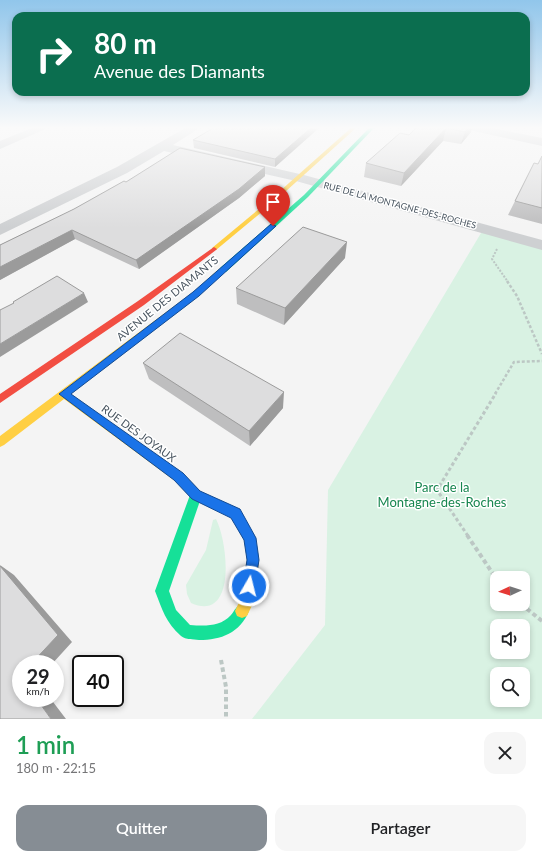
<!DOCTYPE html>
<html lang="fr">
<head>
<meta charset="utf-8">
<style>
	body { margin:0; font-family:Lato,sans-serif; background:#f6f6f6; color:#202124; height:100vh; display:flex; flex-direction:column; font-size:15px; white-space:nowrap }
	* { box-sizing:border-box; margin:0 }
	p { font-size:13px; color:#757577 }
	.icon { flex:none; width:22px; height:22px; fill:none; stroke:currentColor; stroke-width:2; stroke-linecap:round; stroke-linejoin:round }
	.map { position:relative; height:719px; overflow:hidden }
	.sheet { display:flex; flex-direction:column; background:#fff; flex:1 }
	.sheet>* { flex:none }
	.hud { position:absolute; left:12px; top:12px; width:518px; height:84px; border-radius:12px; box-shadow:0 2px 6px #0003; background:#0b6e4f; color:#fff; overflow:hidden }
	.needle { width:26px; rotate:267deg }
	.tools { position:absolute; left:490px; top:571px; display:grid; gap:8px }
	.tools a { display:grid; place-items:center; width:40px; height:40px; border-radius:8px; background:#fff; box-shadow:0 2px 6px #0003; font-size:20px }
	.speed { position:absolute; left:12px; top:655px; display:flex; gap:8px; font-size:20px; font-weight:700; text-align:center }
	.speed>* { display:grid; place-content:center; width:52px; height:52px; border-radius:50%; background:#fff; box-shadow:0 2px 6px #0003; line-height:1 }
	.speed small { font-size:10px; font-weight:400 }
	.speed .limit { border:2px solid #111; border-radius:6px; background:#fff; color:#111 }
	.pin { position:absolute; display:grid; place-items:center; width:34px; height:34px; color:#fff; margin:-41px -17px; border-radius:50% 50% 50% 0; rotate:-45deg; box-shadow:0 0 4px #0007 }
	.pin .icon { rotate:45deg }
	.me { position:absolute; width:44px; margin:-22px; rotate:8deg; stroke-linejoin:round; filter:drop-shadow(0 0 3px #0008) }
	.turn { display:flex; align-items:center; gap:14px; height:84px; padding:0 16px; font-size:18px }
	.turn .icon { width:52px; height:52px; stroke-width:2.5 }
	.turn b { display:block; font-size:28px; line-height:34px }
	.round { display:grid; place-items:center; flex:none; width:42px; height:42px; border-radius:12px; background:#f6f6f6 }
	.overview { display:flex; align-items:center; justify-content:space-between; height:68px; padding:0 16px }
	h1 { font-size:24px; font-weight:600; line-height:30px; color:#1e9e55 }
	.cta { display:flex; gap:8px; margin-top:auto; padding:8px 16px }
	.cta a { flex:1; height:46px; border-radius:12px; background:#868d94; color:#fff; font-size:16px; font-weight:600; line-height:46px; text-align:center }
	.cta a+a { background:#f6f6f6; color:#202124 }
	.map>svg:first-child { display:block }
	.green { fill:#d9f2e3; fill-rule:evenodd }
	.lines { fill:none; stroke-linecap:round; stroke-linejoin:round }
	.path-far3 { stroke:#bcc7c4; stroke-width:2; stroke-dasharray:2 1.5; stroke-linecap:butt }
	.path-far2 { stroke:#bcc7c4; stroke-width:2.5; stroke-dasharray:3 2; stroke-linecap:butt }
	.path-far1 { stroke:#bcc7c4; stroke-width:3; stroke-dasharray:3.5 2.5; stroke-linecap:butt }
	.path { stroke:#bcc7c4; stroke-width:4; stroke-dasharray:4.5 3; stroke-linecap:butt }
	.street { fill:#ced0d2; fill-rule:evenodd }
	.fast { fill:#16e098; fill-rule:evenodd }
	.slow { fill:#ffcf43; fill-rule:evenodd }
	.jam { fill:#f24e42; fill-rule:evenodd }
	.wall { fill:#bebebf }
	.shaded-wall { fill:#9b9b9b }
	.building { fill:#ddddde; stroke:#9b9b9b }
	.route { fill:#1a73e8; stroke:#114b97 }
	.labels { text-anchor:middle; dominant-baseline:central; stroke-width:3; stroke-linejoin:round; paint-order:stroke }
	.far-street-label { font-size:9px; fill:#4a5661; stroke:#fff }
	.street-label { font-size:11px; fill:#4a5661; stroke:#fff }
	.near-park-label { font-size:13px; fill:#17864f; stroke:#fff }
</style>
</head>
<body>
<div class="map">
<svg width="542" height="719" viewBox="0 0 542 719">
	<rect width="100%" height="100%" fill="#f4f4f4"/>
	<path class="green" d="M484 228 542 245V719H252L325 625 328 490ZM497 578H523V604H497ZM497 626H523V652H497ZM497 674H523V700H497Z
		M216 519C228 542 237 623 191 603L187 594 186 585 206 550 213 520Z"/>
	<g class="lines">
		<path class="path-far3" d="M497 249 492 259 508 282"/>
		<path class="path-far2" d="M507 281 517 296 542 354
			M495 394 514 362 542 361"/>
		<path class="path-far1" d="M468 536 437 490 496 393"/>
		<path class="path" d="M467 535 497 580
			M521 604 542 621
			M221 660 226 687V719"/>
		<path class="street" d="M34 127H50L0 149V141Z
			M187 127H201L173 145 304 175 542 240V250L296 181 164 151 127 173 0 235V224L117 167Z
			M464 127H487L542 138V146L469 130Z"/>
		<path class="fast" d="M370 127H375L308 197 226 272H220V268L304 195Z
			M196 489 200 491 202 495 169 591 176 610 190 625C205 626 220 627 231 615 235 610 236 606 242 604L247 606 249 611C240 633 221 640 199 640 193 639 186 640 181 636 166 623 162 609 155 591L190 495 192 491Z"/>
		<path class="slow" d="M352 127 356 128 275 201 216 250H212V248L271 199Z
			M220 268H226L227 270 199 296 71 394 183 473 200 491 239 509 256 538 259 560 255 599 247 616 242 618 237 616 235 611 241 598 247 560 244 540 231 517 192 499 175 481 64 399 4 445 0 447V436L193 292Z"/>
		<path class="jam" d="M214 247 217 249 216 250 144 305 0 403V394L138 301Z"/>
	</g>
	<path class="wall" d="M215 127H320L275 167 194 148 193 140Z
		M417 127H472L471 132 461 144 443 141 401 186 364 177 366 163 409 135Z
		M542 156V224L508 215 515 201 538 164Z
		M265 176 239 198 139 269 75 239 0 280V245L74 209 126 182Z
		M345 258 284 325 237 304 236 288Z
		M143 363 283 408 250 446 149 379Z"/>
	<path class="shaded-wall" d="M312 127H320L275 167V159Z
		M469 127H472L471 132 461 144 465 132Z
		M446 128 443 141 401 186 404 173Z
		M265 167V176L239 198 139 269 136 260Z
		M72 230 75 239 0 280V267Z
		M347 242 345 258 284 325 285 308Z
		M84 293 88 302 0 357V344Z
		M284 392 283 408 250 446 249 431Z
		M0 565 14 575 72 642 52 664H31Z
		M36 698H50L66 719H51Z"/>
	<path class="building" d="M215 127H312L275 159 193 140Z
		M417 127H469L465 132 446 128 404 173 366 163 400 133 409 135Z
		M180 148 265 167 239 189 136 260 72 230 0 267V245L74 209 124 181 126 182Z
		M542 156V208L515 201 534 163 538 164Z
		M303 227 347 242 285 308 236 288Z
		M57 276 84 293 0 344V310L14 303 13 302Z
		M180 333 284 392 249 431 143 363Z
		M0 566 58 635 31 664H21V674L19 676 21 678V698H36L51 719H0Z"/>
	<linearGradient id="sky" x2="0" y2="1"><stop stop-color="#91c6eb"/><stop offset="0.56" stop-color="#fafafa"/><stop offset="1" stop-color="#fafafa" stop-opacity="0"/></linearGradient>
	<rect width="542" height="228" fill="url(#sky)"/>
	<path class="route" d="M271 224 276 226 199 296 71 394 183 473 200 491 240 509 256 538 259 560 254 591 249 593 245 591 243 586 247 560 244 540 231 518 192 499 174 480 59 394 193 292Z"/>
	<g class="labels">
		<g class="far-street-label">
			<text transform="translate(400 205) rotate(15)">RUE DE LA MONTAGNE-DES-ROCHES</text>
		</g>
		<g class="street-label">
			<text transform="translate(167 298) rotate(-39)">AVENUE DES DIAMANTS</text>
			<text transform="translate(139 433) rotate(36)">RUE DES JOYAUX</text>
		</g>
		<g class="near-park-label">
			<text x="442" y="487">Parc de la<tspan x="442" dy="15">Montagne-des-Roches</tspan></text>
		</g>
	</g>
</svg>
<div class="tools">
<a><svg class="needle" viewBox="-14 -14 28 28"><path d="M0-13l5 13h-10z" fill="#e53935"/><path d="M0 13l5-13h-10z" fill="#757577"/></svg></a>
<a><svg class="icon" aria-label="sound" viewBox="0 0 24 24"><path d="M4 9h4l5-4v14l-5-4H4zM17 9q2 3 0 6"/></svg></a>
<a><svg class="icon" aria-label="search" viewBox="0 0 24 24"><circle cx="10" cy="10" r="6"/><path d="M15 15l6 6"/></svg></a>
</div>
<div class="speed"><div>29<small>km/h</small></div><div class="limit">40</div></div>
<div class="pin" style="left:273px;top:226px;background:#d93025"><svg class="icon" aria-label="arrive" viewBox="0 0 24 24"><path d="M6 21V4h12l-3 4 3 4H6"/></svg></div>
<svg class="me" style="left:249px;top:586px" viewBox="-20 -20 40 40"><circle r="17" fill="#1a73e8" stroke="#fff" stroke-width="3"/><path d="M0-11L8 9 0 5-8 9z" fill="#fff"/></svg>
<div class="hud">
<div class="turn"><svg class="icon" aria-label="right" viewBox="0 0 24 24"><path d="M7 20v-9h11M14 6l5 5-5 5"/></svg><div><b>80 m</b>Avenue des Diamants</div></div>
</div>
</div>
<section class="sheet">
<div class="overview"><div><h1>1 min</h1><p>180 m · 22:15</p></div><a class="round"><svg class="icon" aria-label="close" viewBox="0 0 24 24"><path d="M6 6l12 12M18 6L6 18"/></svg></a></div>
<div class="cta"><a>Quitter</a><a>Partager</a></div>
</section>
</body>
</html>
